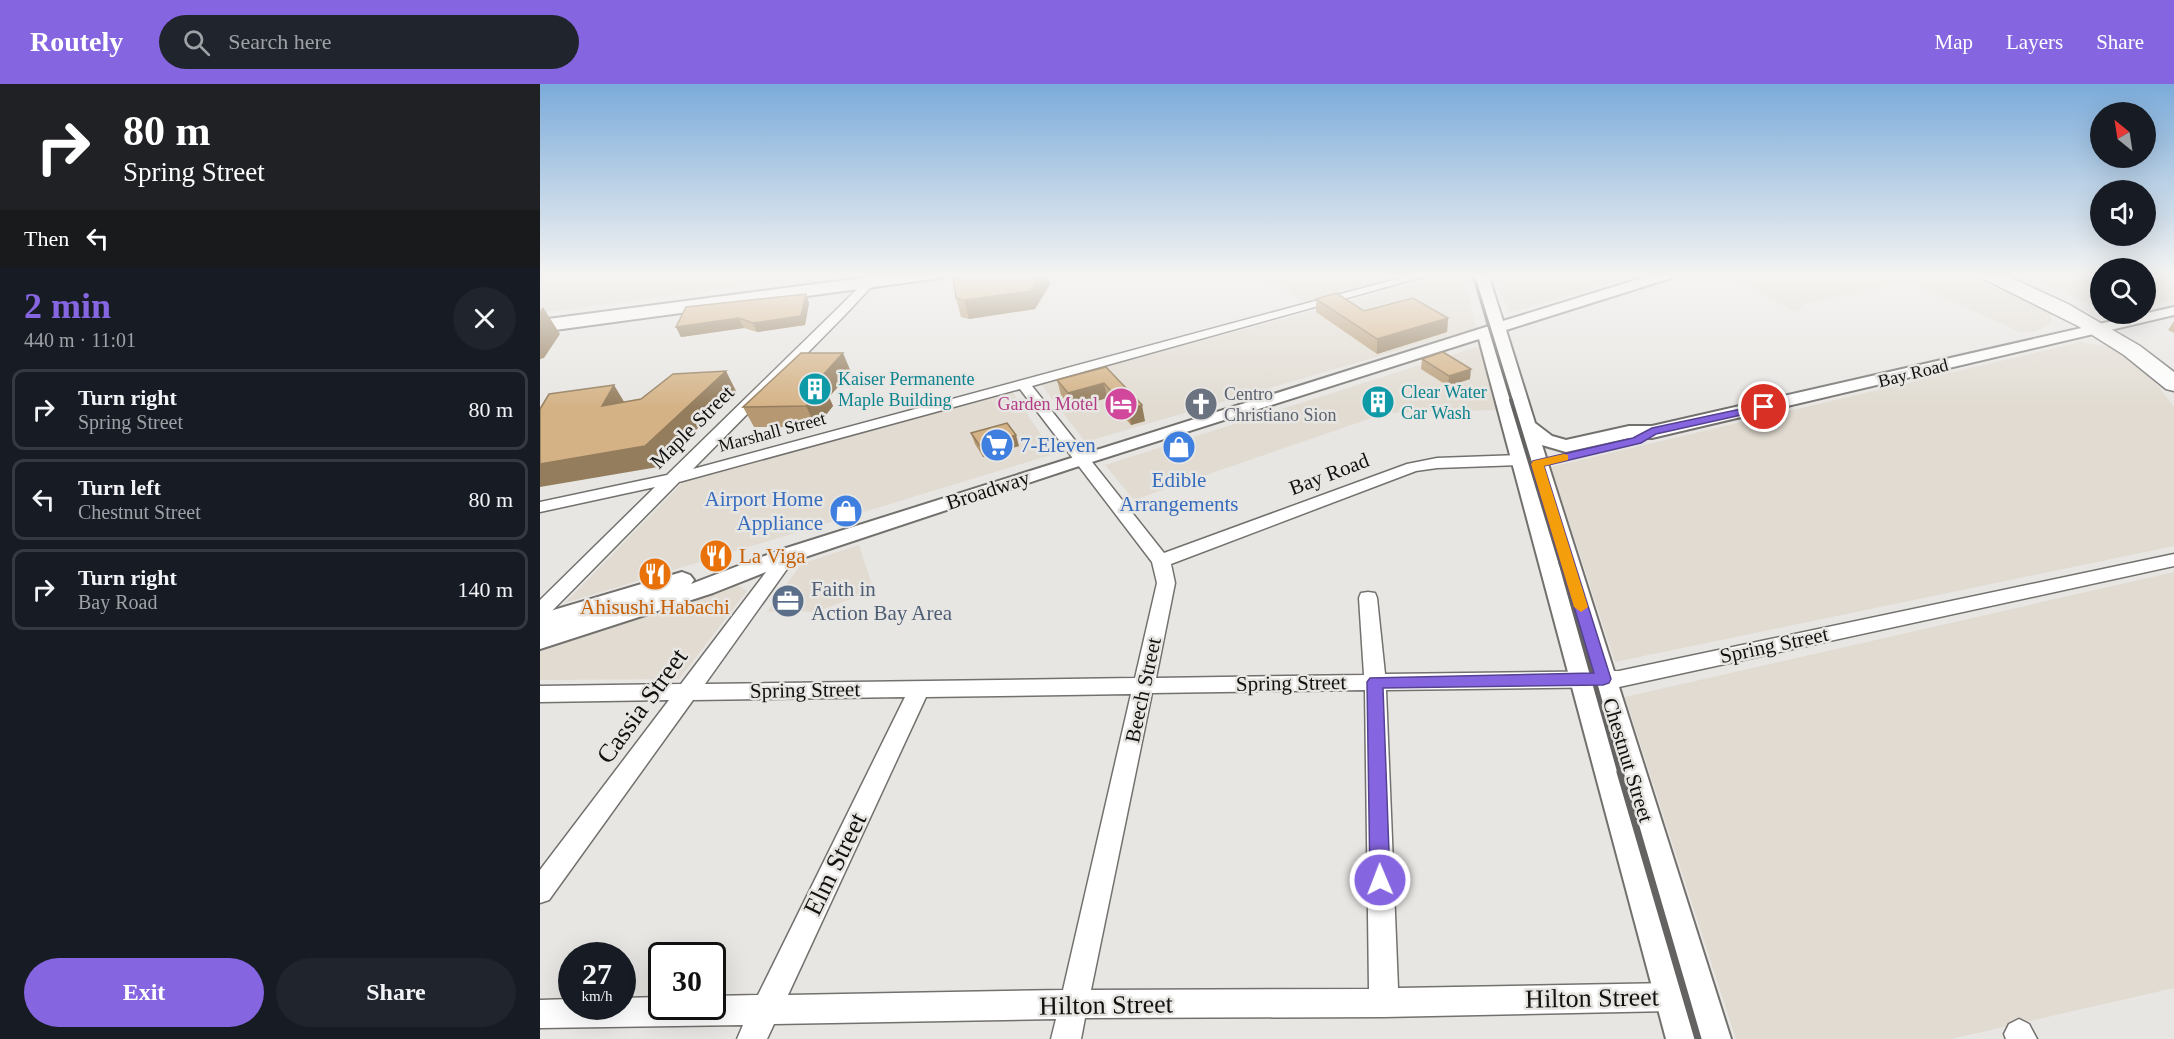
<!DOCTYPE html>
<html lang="en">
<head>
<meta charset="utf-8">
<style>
	body { margin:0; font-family:"Times New Roman",serif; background:#20242c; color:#f1f3f6; height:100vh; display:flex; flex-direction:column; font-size:22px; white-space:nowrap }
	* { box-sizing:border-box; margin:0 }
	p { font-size:20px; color:#9ea1a6 }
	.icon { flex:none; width:33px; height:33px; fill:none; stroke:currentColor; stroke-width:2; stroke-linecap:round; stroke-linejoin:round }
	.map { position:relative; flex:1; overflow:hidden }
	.side { display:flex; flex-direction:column; background:#171b24; width:540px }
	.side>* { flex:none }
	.guide { background:#202124; color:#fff; overflow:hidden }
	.needle { width:39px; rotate:330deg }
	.fabs { position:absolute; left:1550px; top:18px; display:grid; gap:12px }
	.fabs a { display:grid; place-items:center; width:66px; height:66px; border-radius:50%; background:#171b24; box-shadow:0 6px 24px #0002; font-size:30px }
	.speed { position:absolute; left:18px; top:858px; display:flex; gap:12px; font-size:30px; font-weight:700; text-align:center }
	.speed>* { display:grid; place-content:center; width:78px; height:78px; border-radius:50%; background:#171b24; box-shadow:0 6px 24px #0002; line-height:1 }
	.speed small { font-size:15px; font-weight:400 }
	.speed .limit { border:3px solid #111; border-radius:9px; background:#fff; color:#111 }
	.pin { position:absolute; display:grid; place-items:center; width:51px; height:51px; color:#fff; margin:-26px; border:3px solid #fff; border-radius:50%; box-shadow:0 2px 6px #0007 }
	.me { position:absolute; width:66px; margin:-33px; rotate:359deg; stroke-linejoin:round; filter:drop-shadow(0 0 4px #0008) }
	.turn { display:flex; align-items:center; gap:21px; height:126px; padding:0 24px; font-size:27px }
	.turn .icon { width:78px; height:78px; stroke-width:2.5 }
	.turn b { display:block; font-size:42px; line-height:51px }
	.then { display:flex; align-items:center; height:57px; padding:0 24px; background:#0003; gap:12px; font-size:22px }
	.round { display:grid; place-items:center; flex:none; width:63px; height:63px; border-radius:32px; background:#20242c }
	.head { display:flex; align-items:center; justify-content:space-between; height:102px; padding:0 24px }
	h1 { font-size:36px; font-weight:800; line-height:45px; color:#8565e0 }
	.button { display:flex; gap:12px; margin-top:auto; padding:12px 24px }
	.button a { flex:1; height:69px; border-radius:36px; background:#8565e0; color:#fff; font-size:24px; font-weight:800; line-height:69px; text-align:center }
	.button a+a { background:#20242c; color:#f1f3f6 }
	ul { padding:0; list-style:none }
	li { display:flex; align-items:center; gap:18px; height:81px; margin:0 12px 9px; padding:0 12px; border:3px solid #363941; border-radius:12px }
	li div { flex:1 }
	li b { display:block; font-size:22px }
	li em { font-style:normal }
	header { display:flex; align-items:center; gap:36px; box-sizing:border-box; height:84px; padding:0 30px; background:#8565e0; color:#fff }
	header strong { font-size:28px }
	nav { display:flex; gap:33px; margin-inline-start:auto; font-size:21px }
	.search { width:420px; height:54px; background:#20242c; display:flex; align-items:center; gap:15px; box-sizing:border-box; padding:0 21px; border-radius:33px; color:#9ea1a6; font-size:22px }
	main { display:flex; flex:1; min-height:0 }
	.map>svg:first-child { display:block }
	.built { fill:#e1dbd1 }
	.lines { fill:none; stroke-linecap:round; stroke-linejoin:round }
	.minor-casing { stroke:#73716e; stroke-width:3 }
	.tertiary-casing { stroke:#73716e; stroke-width:4 }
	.primary-casing { stroke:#73716e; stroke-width:4 }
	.trunk-casing { stroke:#73716e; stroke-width:3 }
	.minor { fill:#fff; fill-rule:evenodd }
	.tertiary { fill:#fff; fill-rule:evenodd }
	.primary { fill:#fff; fill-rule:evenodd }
	.trunk { fill:#fff; fill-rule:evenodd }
	.rail-far3 { stroke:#646361; stroke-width:3 }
	.rail-far2 { stroke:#646361; stroke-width:4 }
	.rail-far1 { stroke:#646361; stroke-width:5 }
	.rail { stroke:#646361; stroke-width:7 }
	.wall { fill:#b69972 }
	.shaded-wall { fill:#947d5d }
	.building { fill:#d4b285; stroke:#947d5d; stroke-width:1.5 }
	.route { fill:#8565e0; stroke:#564292; stroke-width:1.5 }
	.slow { fill:#f59e0b }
	.labels { text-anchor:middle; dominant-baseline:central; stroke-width:5; stroke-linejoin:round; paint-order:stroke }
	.far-street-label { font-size:18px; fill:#121110; stroke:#e8e6e3 }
	.far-culture-label { font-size:18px; fill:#0d838f; stroke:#e8e6e3; text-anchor:start }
	.far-worship-label { font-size:18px; fill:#5b616d; stroke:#e8e6e3; text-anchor:start }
	.far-hotel-label { font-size:18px; fill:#b23c85; stroke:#e8e6e3; text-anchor:end }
	.street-label { font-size:21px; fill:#121110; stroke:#e8e6e3 }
	.shop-label { font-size:21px; fill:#366cbe; stroke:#e8e6e3; text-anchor:start }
	.food-label { font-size:21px; fill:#c56008; stroke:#e8e6e3; text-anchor:start }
	.service-label { font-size:21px; fill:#4e5e75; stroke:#e8e6e3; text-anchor:start }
	.near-street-label { font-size:26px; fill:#121110; stroke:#e8e6e3 }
</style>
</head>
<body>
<header>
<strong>Routely</strong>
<div class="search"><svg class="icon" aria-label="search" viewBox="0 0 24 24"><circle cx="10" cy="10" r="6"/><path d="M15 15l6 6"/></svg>Search here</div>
<nav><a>Map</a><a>Layers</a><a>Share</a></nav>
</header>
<main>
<section class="side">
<div class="guide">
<div class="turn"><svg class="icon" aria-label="right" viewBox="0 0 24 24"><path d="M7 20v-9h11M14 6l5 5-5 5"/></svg><div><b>80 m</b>Spring Street</div></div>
<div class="then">Then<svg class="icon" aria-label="left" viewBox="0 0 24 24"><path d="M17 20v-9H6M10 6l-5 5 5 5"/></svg></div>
</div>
<div class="head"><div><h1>2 min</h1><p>440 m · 11:01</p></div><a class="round"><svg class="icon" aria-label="close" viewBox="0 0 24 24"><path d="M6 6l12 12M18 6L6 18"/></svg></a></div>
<ul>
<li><svg class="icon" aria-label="right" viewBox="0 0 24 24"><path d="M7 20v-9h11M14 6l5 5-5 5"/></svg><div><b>Turn right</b><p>Spring Street</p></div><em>80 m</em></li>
<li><svg class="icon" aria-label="left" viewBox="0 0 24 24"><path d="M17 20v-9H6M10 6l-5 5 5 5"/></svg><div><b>Turn left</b><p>Chestnut Street</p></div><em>80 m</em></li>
<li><svg class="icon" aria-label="right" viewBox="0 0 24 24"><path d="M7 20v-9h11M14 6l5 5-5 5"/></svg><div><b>Turn right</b><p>Bay Road</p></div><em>140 m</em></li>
</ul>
<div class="button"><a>Exit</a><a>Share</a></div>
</section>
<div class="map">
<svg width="1634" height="955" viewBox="0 0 1634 955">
	<rect width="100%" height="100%" fill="#e8e6e3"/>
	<path class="built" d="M0 190H303L0 229Z
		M724 190H873L764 218Z
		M955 190H1102L969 229Z
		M1186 190H1431L1497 220 1509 228 1512 235 1510 240 1495 248H1480L1366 196 1340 205 1266 219 1262 225 1253 227Z
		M1479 190H1560V224L1556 223Z
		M1605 190H1634V216L1605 222Z
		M907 191 924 193 936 244 545 358 501 300Z
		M1541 258 1568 263 1585 269 1619 303 1634 323V462L1075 578 1011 383Z
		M940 262 956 326 846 329 594 416 565 381Z
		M472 307 514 370 25 519 146 395Z
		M319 461 334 507 275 528H227L261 480Z
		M1634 488V904L1411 955H1196L1085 613Z
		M197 501 207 507 139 595 0 596V566Z"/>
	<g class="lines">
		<g class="minor-casing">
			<path id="minor" d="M328 190H339L334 200 303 233 153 385 875 190H893L492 302 624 469 867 380 897 374 980 371 988 376 980 381 897 384 876 387 631 480 635 499 616 594 824 591 819 514 821 509 828 508 835 509 837 514 845 590 1079 587 1634 470V482L1079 603 846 606 858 904 1132 899 1142 903 1146 913 1142 923 1132 927 844 933 545 934 541 955H511L516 935 234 940 227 955H197L203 941 0 944V916L32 915V922H82V914L122 913V922H172V912L218 911 365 613 153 616 9 816 0 819V786L129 616 0 618V602L141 600 242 467H254L257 471 165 600 595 594 617 499 612 478 480 305 139 398 7 532 0 534V516L115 403 0 428V418L127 391 295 227 325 197ZM825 606 829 905 551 906 612 609ZM591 610 523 906 248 911 386 613Z
				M1479 935 1489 940 1497 955H1466L1464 950 1469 940Z"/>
		</g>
		<g class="tertiary-casing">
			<path id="tertiary" d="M934 190H948L963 237 1115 190H1136L1134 193 966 246 995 339 1012 352 1026 356 1089 342H1112L1634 223V231L1112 354H1089L1026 368 1002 361 1191 955H1126L939 255 533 384 256 476 173 509 0 565V530L142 488 150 491 154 496 151 500 240 466 949 242Z"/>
		</g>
		<g class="primary-casing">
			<path id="primary" d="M353 190H402L399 194 393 195 0 248V236Z"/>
		</g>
		<g class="trunk-casing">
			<path id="trunk" d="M1439 190H1463L1528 220 1600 262 1634 288V307L1626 305 1584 271 1538 242 1442 194Z"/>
		</g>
		<use href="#minor" class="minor"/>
		<use href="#tertiary" class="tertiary"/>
		<use href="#primary" class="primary"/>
		<use href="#trunk" class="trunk"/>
		<path class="rail-far3" d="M933 190 972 318"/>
		<path class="rail-far2" d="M971 316 1021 481"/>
		<path class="rail-far1" d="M1021 479 1080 689"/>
		<path class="rail" d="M1080 688 1158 955"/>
	</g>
	<path class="wall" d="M510 200 495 225 429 235 421 233 416 214Z
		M776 215 824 227 908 234 907 248 837 270 776 228Z
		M269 219 265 241 217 248 204 244 141 253 136 243Z
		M1634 237V249L1628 246Z
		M882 275 930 295 908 302 881 285Z
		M566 283 605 337 591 341 567 314 532 324 521 311 517 296Z
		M311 288 289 313 293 322 276 343H214L203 323Z
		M431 349 479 362 443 373 435 360Z"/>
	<path class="shaded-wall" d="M501 190H508L510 200 495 225 429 235 424 216Z
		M266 210 269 219 265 241 217 248 213 239Z
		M3 223 20 250 4 274 0 275V227Z
		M199 234 204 244 141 253 136 243Z
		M908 234 907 248 837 270V255Z
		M303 269 311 288 289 313 293 322 276 343 266 322 272 303Z
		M931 285 930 295 908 302 909 292Z
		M186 287 196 307 118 383 0 403V380Z
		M564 299 567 314 532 324 528 309Z
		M74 301 86 321 62 322Z
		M602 321 605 337 591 341 588 326Z
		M476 351 479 362 443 373 440 362Z"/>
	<path class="building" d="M413 190H501L491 207 424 216 416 214Z
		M796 209 824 227 873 214 908 234 837 255 776 215Z
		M266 210 261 232 213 239 199 234 136 243 146 223Z
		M903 268 931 285 909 292 882 275Z
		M261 269H303L272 303 285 302 266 322 203 323Z
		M566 283 602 321 588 326 564 299 528 309 517 296Z
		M186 287 105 362 0 380V325L9 310 74 301 62 322 101 315 133 290Z
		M467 339 476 351 440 362 431 349Z"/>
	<linearGradient id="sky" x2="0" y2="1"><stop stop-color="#7babda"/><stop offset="0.59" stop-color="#f5f4f2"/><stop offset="1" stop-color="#f5f4f2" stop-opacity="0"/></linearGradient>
	<rect width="1634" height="324" fill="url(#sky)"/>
	<path class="route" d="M1224 320 1229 323 1228 325 1116 350 1101 359 1004 382 1071 595 1069 599 1063 601 843 604 850 796 847 803 840 805 833 803 830 796 827 598 830 594 1054 589 991 380 993 377 1093 354 1112 344Z"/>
	<path class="slow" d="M1024 370 1028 371V376L1004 382 1048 523 1041 528 1034 523 991 380 993 377Z"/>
	<defs>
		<g id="building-disc" transform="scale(1.725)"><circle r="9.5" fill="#0f9aa8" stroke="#e8e6e3"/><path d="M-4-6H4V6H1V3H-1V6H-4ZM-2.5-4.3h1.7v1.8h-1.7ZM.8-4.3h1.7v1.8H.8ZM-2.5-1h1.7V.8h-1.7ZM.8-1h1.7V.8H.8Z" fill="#fff"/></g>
		<g id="hotel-disc" transform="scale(1.725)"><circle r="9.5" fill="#d1479c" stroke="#e8e6e3"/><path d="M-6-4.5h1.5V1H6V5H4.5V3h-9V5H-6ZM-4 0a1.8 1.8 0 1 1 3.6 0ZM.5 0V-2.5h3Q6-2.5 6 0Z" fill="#fff"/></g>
		<g id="church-disc" transform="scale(1.725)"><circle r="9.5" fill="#6b7280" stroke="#e8e6e3"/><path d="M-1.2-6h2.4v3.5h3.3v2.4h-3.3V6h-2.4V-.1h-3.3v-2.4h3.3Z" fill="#fff"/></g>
		<g id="supermarket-disc" transform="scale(1.725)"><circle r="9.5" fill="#3f7fe0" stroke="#e8e6e3"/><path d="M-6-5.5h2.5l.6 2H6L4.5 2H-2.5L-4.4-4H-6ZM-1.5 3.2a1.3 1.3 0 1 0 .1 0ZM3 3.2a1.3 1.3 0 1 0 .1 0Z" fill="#fff"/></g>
		<g id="shop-disc" transform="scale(1.725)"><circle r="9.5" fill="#3f7fe0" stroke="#e8e6e3"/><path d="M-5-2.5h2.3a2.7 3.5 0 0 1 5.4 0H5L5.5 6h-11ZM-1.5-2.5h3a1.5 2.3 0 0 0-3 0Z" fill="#fff"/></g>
		<g id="restaurant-disc" transform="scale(1.725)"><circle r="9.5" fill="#e8710a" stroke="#e8e6e3"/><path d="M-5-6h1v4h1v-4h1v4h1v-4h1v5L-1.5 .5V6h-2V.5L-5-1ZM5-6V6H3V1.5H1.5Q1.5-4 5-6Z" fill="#fff"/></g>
		<g id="office-disc" transform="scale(1.725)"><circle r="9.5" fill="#5c6f8a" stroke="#e8e6e3"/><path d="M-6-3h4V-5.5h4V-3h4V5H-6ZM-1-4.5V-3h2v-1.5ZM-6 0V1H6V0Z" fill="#fff"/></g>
	</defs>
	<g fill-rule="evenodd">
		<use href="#building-disc" x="275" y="305"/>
		<use href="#building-disc" x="838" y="318"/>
		<use href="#hotel-disc" x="581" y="320"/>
		<use href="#church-disc" x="661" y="320"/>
		<use href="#supermarket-disc" x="457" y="361"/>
		<use href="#shop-disc" x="639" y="363"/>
		<use href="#shop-disc" x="306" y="427"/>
		<use href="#restaurant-disc" x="176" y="472"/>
		<use href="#restaurant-disc" x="115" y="490"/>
		<use href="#office-disc" x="248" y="517"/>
	</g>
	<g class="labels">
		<g class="far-street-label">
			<text transform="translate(1373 289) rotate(-14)">Bay Road</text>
			<text transform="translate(232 348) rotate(-15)">Marshall Street</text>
		</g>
		<g class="far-culture-label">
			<text x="298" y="295">Kaiser Permanente<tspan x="298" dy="21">Maple Building</tspan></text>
			<text x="861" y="308">Clear Water<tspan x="861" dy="21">Car Wash</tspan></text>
		</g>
		<g class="far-worship-label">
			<text x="684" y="310">Centro<tspan x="684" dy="21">Christiano Sion</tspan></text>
		</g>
		<g class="far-hotel-label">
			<text x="558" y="320">Garden Motel</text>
		</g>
		<g class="street-label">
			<text transform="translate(152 343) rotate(-45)">Maple Street</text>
			<text transform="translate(789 390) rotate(-21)">Bay Road</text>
			<text transform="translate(448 406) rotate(-18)">Broadway</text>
			<text transform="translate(1234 561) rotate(-12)">Spring Street</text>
			<text transform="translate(751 599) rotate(-1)">Spring Street</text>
			<text transform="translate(265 606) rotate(-1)">Spring Street</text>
			<text transform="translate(603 606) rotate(-78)">Beech Street</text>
			<text transform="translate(1088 676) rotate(73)">Chestnut Street</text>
		</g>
		<g class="shop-label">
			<text x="480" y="361">7-Eleven</text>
			<text x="639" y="396" text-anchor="middle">Edible<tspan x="639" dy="24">Arrangements</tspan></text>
			<text x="283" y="415" text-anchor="end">Airport Home<tspan x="283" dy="24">Appliance</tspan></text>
		</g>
		<g class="food-label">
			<text x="199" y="472">La Viga</text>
			<text x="115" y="523" text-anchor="middle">Ahisushi Habachi</text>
		</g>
		<g class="service-label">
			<text x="271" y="505">Faith in<tspan x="271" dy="24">Action Bay Area</tspan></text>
		</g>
		<g class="near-street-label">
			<text transform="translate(102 622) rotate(-54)">Cassia Street</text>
			<text transform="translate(295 780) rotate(-64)">Elm Street</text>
			<text transform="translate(1052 914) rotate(-1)">Hilton Street</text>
			<text transform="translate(566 921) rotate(-1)">Hilton Street</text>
		</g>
	</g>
</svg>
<div class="fabs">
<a><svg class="needle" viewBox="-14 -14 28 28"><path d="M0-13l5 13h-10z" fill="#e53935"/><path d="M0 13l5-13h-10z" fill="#9ea1a6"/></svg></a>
<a><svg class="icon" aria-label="sound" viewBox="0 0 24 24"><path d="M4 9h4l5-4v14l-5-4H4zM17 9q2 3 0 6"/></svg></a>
<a><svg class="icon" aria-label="search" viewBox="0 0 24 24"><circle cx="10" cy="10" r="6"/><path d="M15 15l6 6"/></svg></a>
</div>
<div class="speed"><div>27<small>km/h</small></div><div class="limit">30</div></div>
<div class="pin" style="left:1224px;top:323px;background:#d93025"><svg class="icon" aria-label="arrive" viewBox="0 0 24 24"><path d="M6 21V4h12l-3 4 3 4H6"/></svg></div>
<svg class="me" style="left:840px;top:796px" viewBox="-20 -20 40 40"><circle r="17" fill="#8565e0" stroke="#fff" stroke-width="3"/><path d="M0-11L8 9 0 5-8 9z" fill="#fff"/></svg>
</div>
</main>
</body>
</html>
